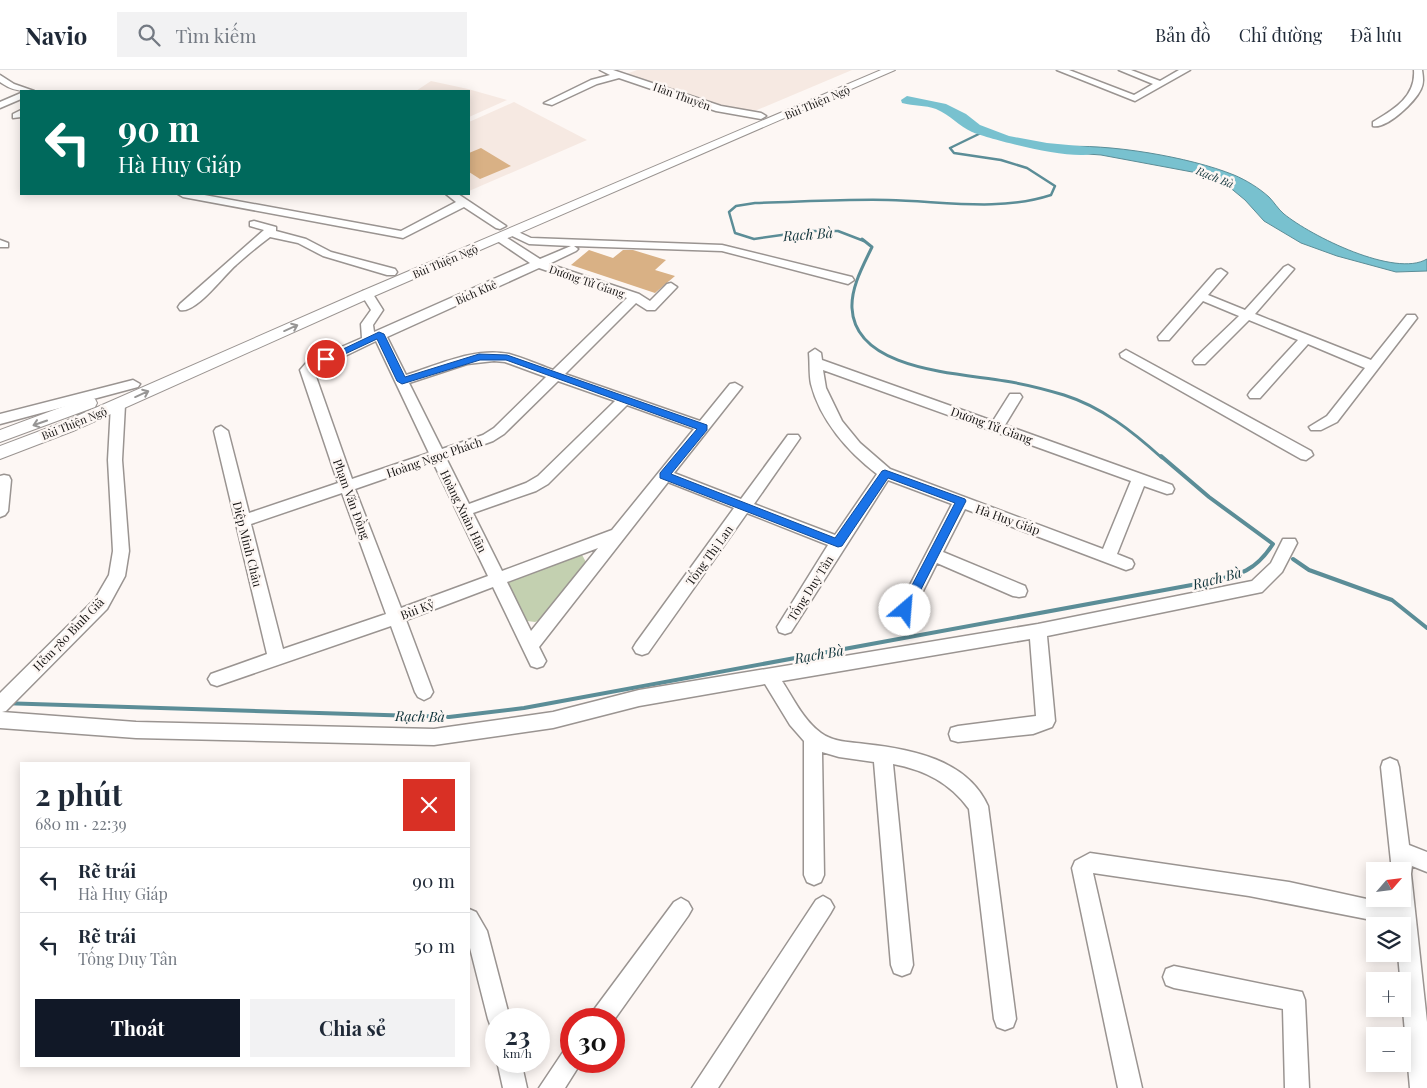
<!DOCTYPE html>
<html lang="vi">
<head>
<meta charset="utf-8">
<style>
	body { margin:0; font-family:"Playfair Display",serif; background:#f2f2f3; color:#1f2937; height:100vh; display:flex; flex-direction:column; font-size:19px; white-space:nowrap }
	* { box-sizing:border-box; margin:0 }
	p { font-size:16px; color:#747a83 }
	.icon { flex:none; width:28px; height:28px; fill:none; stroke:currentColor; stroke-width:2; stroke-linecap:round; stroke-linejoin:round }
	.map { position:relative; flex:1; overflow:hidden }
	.sheet { position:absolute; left:20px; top:692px; width:450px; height:305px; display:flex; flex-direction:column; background:#fff; border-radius:0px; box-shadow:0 2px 12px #0003 }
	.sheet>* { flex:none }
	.guide { position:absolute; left:20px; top:20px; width:450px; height:105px; border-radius:0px; box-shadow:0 2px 12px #0003; background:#00695c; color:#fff; overflow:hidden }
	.needle { width:32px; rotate:62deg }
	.buttons { position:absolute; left:1366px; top:792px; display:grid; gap:10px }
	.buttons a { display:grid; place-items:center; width:45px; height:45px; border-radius:0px; background:#fff; box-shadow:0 2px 12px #0003; font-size:25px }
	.speed { position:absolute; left:485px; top:938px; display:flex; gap:10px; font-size:25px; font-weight:700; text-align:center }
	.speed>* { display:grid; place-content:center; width:65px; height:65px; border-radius:50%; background:#fff; box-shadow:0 2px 12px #0003; line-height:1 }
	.speed small { font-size:12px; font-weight:400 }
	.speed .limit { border:8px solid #d22; background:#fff; color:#111 }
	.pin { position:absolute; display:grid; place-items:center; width:42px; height:42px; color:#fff; margin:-21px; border:2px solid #fff; border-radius:50%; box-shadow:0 1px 5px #0007 }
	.me { position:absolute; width:55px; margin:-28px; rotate:27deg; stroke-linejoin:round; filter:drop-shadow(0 0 4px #0008) }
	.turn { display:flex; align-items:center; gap:18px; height:105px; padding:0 15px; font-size:22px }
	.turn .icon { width:65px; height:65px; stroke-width:2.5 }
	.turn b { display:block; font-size:35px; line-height:42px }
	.round { display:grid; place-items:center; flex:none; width:52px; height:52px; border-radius:0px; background:#f2f2f3 }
	.headline { display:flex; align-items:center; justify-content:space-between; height:85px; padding:0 15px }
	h1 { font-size:30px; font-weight:700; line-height:38px }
	.cta { display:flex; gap:10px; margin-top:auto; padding:10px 15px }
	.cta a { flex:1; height:58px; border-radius:0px; background:#111827; color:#fff; font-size:20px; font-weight:700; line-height:58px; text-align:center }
	.cta a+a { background:#f2f2f3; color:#1f2937 }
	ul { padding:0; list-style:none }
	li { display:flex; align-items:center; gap:15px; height:65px; padding:0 15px; border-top:1px solid #e0e1e3 }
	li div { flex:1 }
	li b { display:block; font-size:19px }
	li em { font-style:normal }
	header { display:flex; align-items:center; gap:30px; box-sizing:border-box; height:70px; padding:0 25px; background:#fff; border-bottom:1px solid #e0e1e3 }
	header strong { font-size:24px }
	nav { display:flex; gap:28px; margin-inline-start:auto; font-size:18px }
	.search { width:350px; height:45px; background:#f2f2f3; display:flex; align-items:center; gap:12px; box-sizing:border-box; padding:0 18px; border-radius:0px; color:#747a83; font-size:19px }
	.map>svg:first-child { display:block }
	.built { fill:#f6e9e2 }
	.green { fill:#c3d0b0 }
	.water { fill:#78c1cf; stroke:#5b8d97 }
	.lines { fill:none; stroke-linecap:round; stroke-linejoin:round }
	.stream-far2 { stroke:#5b8d97; stroke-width:2.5 }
	.stream-far1 { stroke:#5b8d97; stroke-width:3 }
	.stream { stroke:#5b8d97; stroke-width:4 }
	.river { fill:#78c1cf; fill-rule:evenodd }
	.building { fill:#d9b185 }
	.minor-casing { stroke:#9a9491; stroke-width:3 }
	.major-casing { stroke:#9a9491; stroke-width:2 }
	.minor { fill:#fff; fill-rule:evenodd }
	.major { fill:#fff; fill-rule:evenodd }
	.oneway { stroke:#979695 }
	.route { fill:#1a73e8; stroke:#114b97 }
	.labels { text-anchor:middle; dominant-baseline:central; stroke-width:5; stroke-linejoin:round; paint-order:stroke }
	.far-street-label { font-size:11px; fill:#171514; stroke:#fdf7f4 }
	.far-water-label { font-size:11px; font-style:italic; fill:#0f333a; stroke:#fdf7f4 }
	.street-label { font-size:12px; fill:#171514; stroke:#fdf7f4 }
	.water-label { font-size:14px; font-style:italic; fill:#0f333a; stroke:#fdf7f4 }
</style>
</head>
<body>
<header>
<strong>Navio</strong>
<div class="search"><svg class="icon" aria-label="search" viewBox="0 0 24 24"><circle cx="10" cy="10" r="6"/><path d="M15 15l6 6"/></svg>Tìm kiếm</div>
<nav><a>Bản đồ</a><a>Chỉ đường</a><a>Đã lưu</a></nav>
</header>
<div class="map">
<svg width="1427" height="1018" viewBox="0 0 1427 1018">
	<rect width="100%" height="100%" fill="#fdf7f4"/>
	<path class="built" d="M637 0H852L750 43 725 39 626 4Z
		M431 11 468 19 507 30 469 47V21H416Z
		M514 32 587 70 469 121V52Z"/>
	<path class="green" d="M581 483 587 494 540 550 535 552 527 551 506 515 515 507Z"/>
	<path class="water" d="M1059 77C1107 73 1190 87 1234 105 1246 110 1259 118 1269 127 1274 132 1278 139 1284 144 1311 166 1395 208 1427 189V201L1396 202 1337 186 1301 173 1264 151 1245 130 1222 111 1203 104 1101 85 1060 82Z"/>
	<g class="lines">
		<path class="stream-far2" d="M864 171 838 161H810L754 169 735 163 729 142 736 136 755 133C799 132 844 129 888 130 942 131 999 142 1051 125L1055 116 1027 98 1001 90 954 83 950 78 985 61"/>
		<path class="stream-far1" d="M862 169 872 177C863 196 851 217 852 238 855 301 960 303 1005 311 1024 314 1044 319 1064 325 1102 337 1132 361 1162 388"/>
		<path class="stream" d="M1293 489 1309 500 1392 530 1427 558
			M0 633 449 647 524 638 1197 514C1234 505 1251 507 1273 474L1209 427 1161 386"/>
		<path class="river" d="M907 26 946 34 966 44 980 55 1009 66 1047 73 1090 77 1097 81C1086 95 989 69 972 62 959 56 950 45 936 39 925 35 914 36 902 33L901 30Z"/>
	</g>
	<path class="building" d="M481 78 511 96 480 109 469 102V83Z
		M589 180 613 188 623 180H633L666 190 655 200 675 206 655 223 571 195Z"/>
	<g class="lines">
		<g class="minor-casing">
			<path id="minor" d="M600 0H613L721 36 761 43 766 46 761 49 716 41 619 8 597 14 552 35 544 33 591 10 610 5Z
				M1057 0H1069L1134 25 1153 14 1119 0H1131L1160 11 1179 0H1190L1135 31Z
				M1414 0H1422C1423 7 1424 13 1421 19 1415 32 1387 59 1373 56V52C1393 40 1416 27 1414 0Z
				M0 5 14 14 34 21C21 22 11 20 0 12Z
				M21 23V29L0 38V32Z
				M21 40V47L13 48V44Z
				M178 124H199L401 161 456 132 446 124H458L506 156 500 159 496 158 464 137 403 168 183 127Z
				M254 151 276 157V161L306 169 331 182 395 199 397 202 395 205H387L323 186 298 173 270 167C258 176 247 185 236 195 224 205 196 244 180 240L178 237 180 234 264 160 250 156V152Z
				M512 159 531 168 722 175 852 207 854 210 848 214 722 181 574 176 578 179 576 181 549 194 639 224 650 231 667 214 671 213 677 217 655 240H647L636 233 565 304 700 351 730 314 735 313 742 317 674 403 741 429 788 365H798L800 368 798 371 754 434 835 465 877 404C848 382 820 350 811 314 809 304 810 293 809 283L815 279 821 283 822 290 993 351 1010 324H1020L1022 327 1005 355 1172 415 1174 419 1172 423 1167 424 1144 416 1117 484 1132 490 1134 494 1132 498 1126 500 965 439 943 482 1025 516 1027 521 1025 526 1019 527 1013 526 937 493 911 545 905 547 899 545 897 540 952 434 888 410 791 562 785 564 779 562 777 557 828 475 747 443 648 583 642 585 636 583 633 578 636 573 734 438 668 412 539 577 546 591 543 596 537 598 531 596 493 517 406 550 433 622 430 627 424 630 418 627 415 622 391 556 217 616 211 614 208 609 211 604 267 584 214 361 216 358 221 356 228 361 249 443 338 413 300 300 307 292 362 268 361 254 371 240 361 224 363 221H371L383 240 373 255 374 262 530 193 496 170V166H504L540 189 571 176 529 174 508 164V160ZM539 198 627 228 553 300C539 295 524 288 509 284 474 277 438 295 406 305L387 267ZM376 271 429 383 352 409 314 301ZM494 291 505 292 546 307 494 358 483 365 442 379 409 313 467 294ZM823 300 1131 411 1103 479 890 399 860 373 842 351 826 318ZM558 311 615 331 538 406 526 413 469 434 446 388 493 371 504 364ZM627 335 694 359 612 460 502 501 473 443 536 421 548 414ZM433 392 488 506 401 538 355 419ZM342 423 386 544 283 579 251 454ZM598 478 531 561 507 512Z
				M0 170 8 173V177H0Z
				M1288 195 1294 199 1255 244 1371 290 1407 245H1415L1417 248 1337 352 1321 360H1311L1309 357 1327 346 1365 298 1308 274 1260 328H1250L1248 325 1250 322 1298 270 1249 250 1205 294H1195L1193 291 1195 288 1239 246 1203 231 1169 270H1159L1158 267 1217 200 1221 199 1227 203 1208 225 1245 240 1284 197Z
				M1126 280 1311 381 1313 385 1306 390 1301 389 1121 287 1120 284Z
				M133 310 140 314 138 317 0 354V344Z
				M118 330 125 335 122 390 129 481 125 506 107 539 6 641 2 642 136 652 434 659 553 642 639 620 1038 554 1252 511 1271 493 1283 469H1295L1297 473 1282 502 1262 522 1047 566 1055 651 1052 657 1033 664 958 672 951 670 949 664 951 658 958 656 1036 646 1030 569 782 611C793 628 804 651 821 663 833 672 850 672 865 674 910 679 967 689 988 736L1016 949 1013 957 1005 960 997 957 994 949 969 739C950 713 925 700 893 694L913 895 910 903 902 906 894 903 891 895 874 692 839 687 822 682 824 805 821 812 814 815 807 812 804 805V671L790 655 765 614 639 636 553 658 434 675 136 668 0 658V623L95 529 109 505 113 481 108 390 111 335Z
				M4 405 9 406 11 410 8 441 5 445 0 447V406Z
				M1390 688 1397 691 1399 697 1409 775 1427 782V802L1412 796 1411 804 1427 952V1018H1410L1398 884H1402V856L1249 826 1093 803 1142 1018H1118L1072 798 1075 791 1090 783 1289 812 1394 835V829H1402V801H1392L1381 697 1383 691Z
				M823 826 830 830 834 837 830 844 718 1018H692L816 830Z
				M681 828 688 832 692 839 688 846 614 950 590 949 593 941 674 832Z
				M469 839 476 842 487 861 510 949H496V959L491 957 488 949 469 874Z
				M1174 896 1302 922 1305 930 1309 1018H1285L1283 939 1174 918 1166 915 1163 907 1166 899Z
				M571 978V991H582L565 1018H539L563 982Z
				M497 991H521L527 1018H503Z"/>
		</g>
		<g class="major-casing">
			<path id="major" d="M881 0H895L372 227 73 361 0 389V376L61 353 362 221Z
				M89 327 95 329 97 333 95 337 0 372V360Z"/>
		</g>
		<use href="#minor" class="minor"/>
		<use href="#major" class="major"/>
	</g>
	<defs><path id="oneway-shaft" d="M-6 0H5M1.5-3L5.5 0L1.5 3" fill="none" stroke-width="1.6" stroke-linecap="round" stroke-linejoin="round" transform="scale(1.25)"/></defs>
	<g class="oneway">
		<use href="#oneway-shaft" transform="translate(291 258) rotate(-24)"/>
		<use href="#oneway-shaft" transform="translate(142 324) rotate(-24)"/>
		<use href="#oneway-shaft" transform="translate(40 353) rotate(161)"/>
	</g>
	<path class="route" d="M379 262 384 264 405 307 479 284 507 285 707 355V360L671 404 835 468 882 401 885 400 965 429 966 431 909 543 905 544 899 540 955 433 888 408 842 476 838 477 660 408V403L697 359 506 290H480L402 314 397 311 377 269 330 291 322 289Z"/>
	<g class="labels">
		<g class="far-street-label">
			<text transform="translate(682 26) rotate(20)">Hàn Thuyên</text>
			<text transform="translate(817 32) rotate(-23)">Bùi Thiện Ngộ</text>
			<text transform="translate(445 191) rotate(-23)">Bùi Thiện Ngộ</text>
			<text transform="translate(587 211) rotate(19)">Dương Tử Giang</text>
			<text transform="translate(476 222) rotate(-24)">Bích Khê</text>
			<text transform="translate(74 353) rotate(-22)">Bùi Thiện Ngộ</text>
		</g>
		<g class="far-water-label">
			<text transform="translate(1215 107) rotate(22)">Rạch Bà</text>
		</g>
		<g class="street-label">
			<text transform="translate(992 355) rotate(20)">Dương Tử Giang</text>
			<text transform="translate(434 387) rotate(-19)">Hoàng Ngọc Phách</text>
			<text transform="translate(352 429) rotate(70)">Phạm Văn Đồng</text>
			<text transform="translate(464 441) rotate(64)">Hoàng Xuân Hãn</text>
			<text transform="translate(1008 449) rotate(20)">Hà Huy Giáp</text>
			<text transform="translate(248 474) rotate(76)">Diệp Minh Châu</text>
			<text transform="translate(709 485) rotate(-54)">Tống Thị Lan</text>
			<text transform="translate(810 518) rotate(-58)">Tống Duy Tân</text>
			<text transform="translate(417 539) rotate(-21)">Bùi Kỷ</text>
			<text transform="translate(68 564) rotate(-46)">Hẻm 780 Bình Giã</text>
		</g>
		<g class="water-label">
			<text transform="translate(808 164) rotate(-4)">Rạch Bà</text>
			<text transform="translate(1217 508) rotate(-15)">Rạch Bà</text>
			<text transform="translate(819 584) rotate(-10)">Rạch Bà</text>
			<text transform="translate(420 646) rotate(1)">Rạch Bà</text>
		</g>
	</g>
</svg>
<div class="buttons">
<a><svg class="needle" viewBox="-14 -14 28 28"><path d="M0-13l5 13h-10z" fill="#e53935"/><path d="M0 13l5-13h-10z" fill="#747a83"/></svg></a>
<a><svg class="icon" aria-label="layers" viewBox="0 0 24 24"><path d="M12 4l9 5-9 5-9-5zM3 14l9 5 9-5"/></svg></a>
<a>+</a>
<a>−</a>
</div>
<div class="speed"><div>23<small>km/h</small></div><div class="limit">30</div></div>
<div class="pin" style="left:326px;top:289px;background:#d93025"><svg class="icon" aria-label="arrive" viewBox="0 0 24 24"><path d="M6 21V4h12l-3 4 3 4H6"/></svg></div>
<svg class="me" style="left:905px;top:540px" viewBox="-20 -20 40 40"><circle r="19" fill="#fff"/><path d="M0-13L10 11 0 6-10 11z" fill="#1a73e8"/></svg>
<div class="guide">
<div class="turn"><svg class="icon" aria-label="left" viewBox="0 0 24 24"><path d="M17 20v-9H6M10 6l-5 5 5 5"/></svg><div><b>90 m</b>Hà Huy Giáp</div></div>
</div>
<section class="sheet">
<div class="headline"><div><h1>2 phút</h1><p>680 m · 22:39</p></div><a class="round" style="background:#d93025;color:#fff"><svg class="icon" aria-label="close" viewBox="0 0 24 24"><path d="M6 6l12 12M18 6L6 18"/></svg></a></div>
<ul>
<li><svg class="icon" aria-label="left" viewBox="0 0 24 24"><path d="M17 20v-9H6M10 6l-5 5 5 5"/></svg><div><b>Rẽ trái</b><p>Hà Huy Giáp</p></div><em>90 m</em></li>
<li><svg class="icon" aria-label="left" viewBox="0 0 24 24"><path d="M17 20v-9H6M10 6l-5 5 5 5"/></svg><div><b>Rẽ trái</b><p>Tống Duy Tân</p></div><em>50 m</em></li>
</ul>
<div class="cta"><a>Thoát</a><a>Chia sẻ</a></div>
</section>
</div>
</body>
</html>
